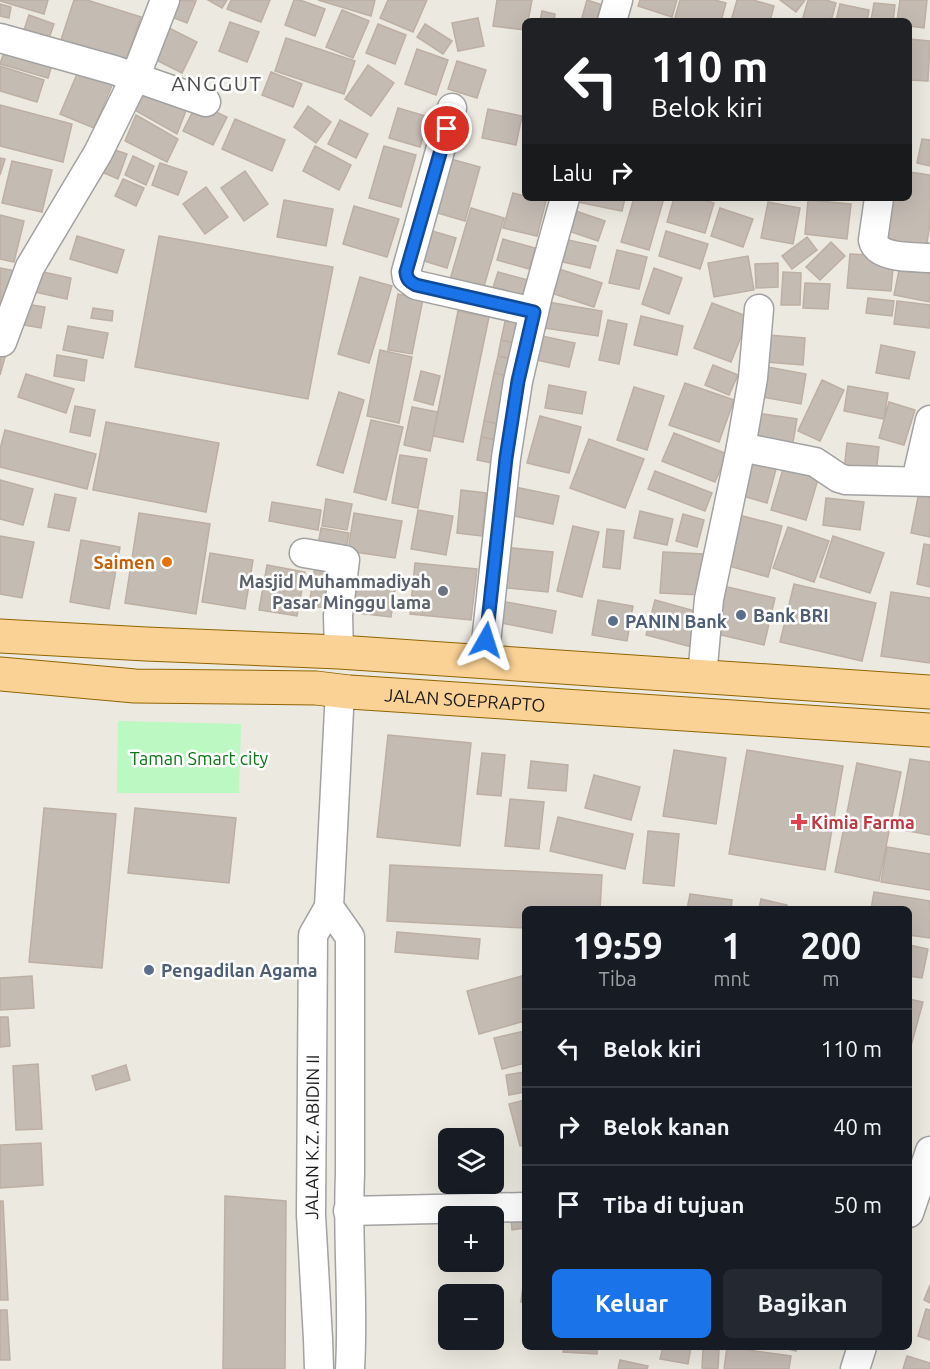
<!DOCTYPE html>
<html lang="id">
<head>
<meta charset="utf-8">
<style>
	body { margin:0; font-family:Ubuntu,sans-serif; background:#242831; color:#f1f3f6; height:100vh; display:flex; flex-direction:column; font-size:22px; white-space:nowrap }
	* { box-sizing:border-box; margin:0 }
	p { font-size:20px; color:#9ea1a6 }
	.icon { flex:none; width:33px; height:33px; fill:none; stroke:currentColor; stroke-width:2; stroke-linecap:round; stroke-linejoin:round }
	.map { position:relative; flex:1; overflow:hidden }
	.sheet { position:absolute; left:522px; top:906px; width:390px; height:444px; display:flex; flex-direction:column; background:#171b24; border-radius:9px; box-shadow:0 6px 24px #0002 }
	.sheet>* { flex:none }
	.banner { position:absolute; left:522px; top:18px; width:390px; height:183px; border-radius:9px; box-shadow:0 6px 24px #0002; background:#202124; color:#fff; overflow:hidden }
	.tools { position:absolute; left:438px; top:1128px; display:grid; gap:12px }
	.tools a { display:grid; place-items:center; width:66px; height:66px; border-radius:9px; background:#171b24; box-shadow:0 6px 24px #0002; font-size:30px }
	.pin { position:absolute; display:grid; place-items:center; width:51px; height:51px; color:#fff; margin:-26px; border:3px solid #fff; border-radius:50%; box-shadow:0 2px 6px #0007 }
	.me { position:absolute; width:66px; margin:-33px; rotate:6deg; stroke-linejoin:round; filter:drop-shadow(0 0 4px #0008) }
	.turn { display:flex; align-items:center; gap:21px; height:126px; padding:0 30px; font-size:27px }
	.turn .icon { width:78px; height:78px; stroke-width:2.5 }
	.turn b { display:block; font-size:42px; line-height:51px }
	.then { display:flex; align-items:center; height:57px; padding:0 30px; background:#0003; gap:12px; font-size:22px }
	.eta { display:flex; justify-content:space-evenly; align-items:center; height:102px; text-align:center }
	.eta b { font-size:36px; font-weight:600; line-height:42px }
	.button { display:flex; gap:12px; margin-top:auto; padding:12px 30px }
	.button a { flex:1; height:69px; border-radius:9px; background:#1a73e8; color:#fff; font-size:24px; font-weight:600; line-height:69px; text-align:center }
	.button a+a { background:#242831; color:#f1f3f6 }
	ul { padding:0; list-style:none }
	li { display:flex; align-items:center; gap:18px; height:78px; padding:0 30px; border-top:2px solid #363941 }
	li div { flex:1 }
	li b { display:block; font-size:22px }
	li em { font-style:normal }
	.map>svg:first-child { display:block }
	.park { fill:#bbf8c2 }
	.building { fill:#c4bbb3; stroke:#beafa3; stroke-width:1.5 }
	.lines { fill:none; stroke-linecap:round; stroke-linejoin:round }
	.minor-casing { stroke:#a2a2a2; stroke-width:31 }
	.major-casing { stroke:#906501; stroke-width:35 }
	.minor { stroke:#fff; stroke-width:28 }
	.major { stroke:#fbd296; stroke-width:33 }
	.route-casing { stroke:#114b97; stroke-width:15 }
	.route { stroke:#1a73e8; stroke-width:10 }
	.food-dot { fill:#e8710a; stroke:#fff; stroke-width:2 }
	.worship-dot { fill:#6b7280; stroke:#fff; stroke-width:2 }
	.service-dot { fill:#5c6f8a; stroke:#fff; stroke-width:2 }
	.health-dot { fill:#e0444e; stroke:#fff; stroke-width:2 }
	.labels { text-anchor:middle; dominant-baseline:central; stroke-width:5; stroke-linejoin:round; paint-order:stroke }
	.food-label { font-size:18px; font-weight:bold; fill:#c56008; stroke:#fff; text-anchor:end }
	.worship-label { font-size:18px; font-weight:bold; fill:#5b616d; stroke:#fff; text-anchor:end }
	.service-label { font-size:18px; font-weight:bold; fill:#4e5e75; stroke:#fff; text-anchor:start }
	.street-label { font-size:18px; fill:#1b1b1b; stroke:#fff }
	.park-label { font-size:18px; fill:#0c7618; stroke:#fff }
	.health-label { font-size:18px; font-weight:bold; fill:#be3a42; stroke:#fff; text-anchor:start }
	.quarter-label { font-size:21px; letter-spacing:1.5px; fill:#4e4e4e; stroke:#fff }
</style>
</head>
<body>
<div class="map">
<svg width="930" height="1369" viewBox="0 0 930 1369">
	<rect width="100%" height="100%" fill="#ece9e0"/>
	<path class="park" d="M118 721 241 724 239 793H117Z"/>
	<path class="building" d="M1 0H48L44 14 0 1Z
		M74 0H87L141 17 124 67 59 46Z
		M173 0 196 1 187 23 167 15Z
		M208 0H227L222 8Z
		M231 0H270L261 22 227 9Z
		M294 0H300L325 9 315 36 285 25Z
		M318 0H375L371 16Z
		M388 0H427L413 32 380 18Z
		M497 0H532L528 21H525V30L493 26Z
		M587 0 606 6 601 21H581Z
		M640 0H677L672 17 638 6Z
		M680 0H715L726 3 721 21H674Z
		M737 0H753L774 6 770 21H731Z
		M780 0H805L796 12Z
		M808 0H826L836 3 831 21H802Z
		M900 0H927L924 28 909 26V21H897Z
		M874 3 895 5 893 21H871Z
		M0 4 11 7 9 18 0 16Z
		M840 4 869 10 867 21H836Z
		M342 10 369 21 353 58 326 47Z
		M542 11 555 14 554 21H540Z
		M29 15 54 24 46 47 21 39Z
		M478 18 484 46 458 51 452 23Z
		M230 22 259 32 247 62 219 51Z
		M161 24 197 42 182 73 146 55Z
		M378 24 406 35 395 64 366 53Z
		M425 24 452 41 443 54 417 37Z
		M286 38 355 61 344 94 275 71Z
		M909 39 930 41 928 81 909 80Z
		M7 43 54 58 48 78 0 64Z
		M417 49 448 60 436 95 405 84Z
		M457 61 486 70 477 98 448 89Z
		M368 65 394 83 371 116 345 99Z
		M0 66 44 80 37 102 0 91Z
		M80 67 114 81 94 128 60 114Z
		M271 72 302 84 293 107 262 95Z
		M142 86 187 108 177 134 131 108Z
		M197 103 227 117 213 145 183 131Z
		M0 105 72 124 63 162 0 146Z
		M308 106 331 122 316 143 294 127Z
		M398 108 429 117 420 147 389 138Z
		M488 109 522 116 516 145 482 138Z
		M136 115 178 139 167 162 125 141Z
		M235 119 285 140 272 171 222 149Z
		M340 120 368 134 356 158 328 144Z
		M922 139 930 140V166L917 163Z
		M315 146 351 165 339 190 303 171Z
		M384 146 416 155 401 207 369 198Z
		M112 149 127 154 118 179 102 172Z
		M133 156 154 166 146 185 125 175Z
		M0 158 5 159 0 175Z
		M447 158 480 167 465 221 431 211Z
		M12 161 52 170 42 212 2 203Z
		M160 163 187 172 178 195 152 185Z
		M245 171 268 204 244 221 221 188Z
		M909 172 930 175V223L926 249 879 241 886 198H909Z
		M123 179 144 188 136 206 115 196Z
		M206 187 228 217 205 234 183 204Z
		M513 193 525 196V198H534L546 201 537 236 503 228Z
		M577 198H625L622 211 577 202Z
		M634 198H664L649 250 621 242Z
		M674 198H696L714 203 705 233 667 222Z
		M284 200 333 209 326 246 277 237Z
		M808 200 851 204 847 239 805 234Z
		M768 202 800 208 793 244 761 238Z
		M354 206 399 219 387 257 343 244Z
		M471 208 504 218 482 293 449 283Z
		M720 208 753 219 743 247 711 236Z
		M570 209 605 221 598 241 563 229Z
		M0 215 24 221 14 262 0 259Z
		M429 230 456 238 447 268 421 260Z
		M666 231 708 244 700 269 659 256Z
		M77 236 124 250 117 273 70 259Z
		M159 236 333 267 308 399 135 367Z
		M807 237 817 250 792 269 782 256Z
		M559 238 596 246 590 268 554 260Z
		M503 239 535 248 529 269 497 260Z
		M831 242 845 256 820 280 806 267Z
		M617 250 647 257 639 289 609 283Z
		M850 254 894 256 891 291 847 288Z
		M748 256 754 290 714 297 708 263Z
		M902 256 930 261V302L894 295Z
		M778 263V287L756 288 755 264Z
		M553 267 602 283 594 307 545 291Z
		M0 268 16 271 0 319Z
		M654 268 682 278 669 314 642 304Z
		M34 270 71 278 67 299 30 291Z
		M498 272 528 280 521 305 490 297Z
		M783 272 801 273 800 305H781Z
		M360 277 392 286 369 363 338 354Z
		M805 283 830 284 828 309 803 308Z
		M398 294 423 299 412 354 388 350Z
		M868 298 894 301 892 316 866 313Z
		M542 301 602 311 598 336 538 327Z
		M897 301 930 305V328L894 324Z
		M20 303 45 307 41 328 17 324Z
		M712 303 749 317 731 362 694 348Z
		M93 308 113 311 112 321 91 318Z
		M458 311 489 317 463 442 433 436Z
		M641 316 683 326 677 355 634 345Z
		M506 317 530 322 525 345 501 340Z
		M608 320 627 324 619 364 599 360Z
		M68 326 108 333 103 358 63 350Z
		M537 335 575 343 569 367 532 359Z
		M768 335 805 338 803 365 766 362Z
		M501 340 525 345 521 361 498 356Z
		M881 345 915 352 909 379 876 373Z
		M0 348 7 350 0 375Z
		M380 350 412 357 399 423 367 416Z
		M57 355 87 360 84 381 54 376Z
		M498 356 521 361 518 378 494 373Z
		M713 365 738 375 729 395 705 385Z
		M768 367 806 374 801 404 762 397Z
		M421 371 440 376 433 405 414 400Z
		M494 373 518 378 507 426 484 421Z
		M26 374 74 389 66 413 18 397Z
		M822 380 844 390 820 441 798 431Z
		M685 383 734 400 719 442 669 425Z
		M549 385 586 392 582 414 545 408Z
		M848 386 888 393 884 419 844 411Z
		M634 387 664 396 647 450 617 440Z
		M339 392 364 400 343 473 317 465Z
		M889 402 915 410 904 445 879 438Z
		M75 406 95 410 90 436 70 432Z
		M412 407 438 412 430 451 404 445Z
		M756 413 797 419 791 454 750 448Z
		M540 416 581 427 569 473 527 463Z
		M371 420 403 427 386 500 354 492Z
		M484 421 507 426 506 442 481 437Z
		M106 422 219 443 206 512 93 490Z
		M5 430 96 454 87 489 0 467V449Z
		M674 433 727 454 715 482 662 461Z
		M481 437 506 442 501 465 477 460Z
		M589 439 644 459 625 508 570 488Z
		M847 443 879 447 876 473 844 470Z
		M400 455 427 459 418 508 392 503Z
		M786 459 821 469 806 520 771 510Z
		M745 461 776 469 767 503 736 494Z
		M655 471 712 493 705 511 648 489Z
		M0 480 33 489 23 525 0 519Z
		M510 486 559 496 553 524 504 514Z
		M461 490 486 493 482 536 457 533Z
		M919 492 930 494V537L911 533Z
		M55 494 76 498 69 531 48 527Z
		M826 498 864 502 860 530 823 525Z
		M326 499 352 504 347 530 322 526Z
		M272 502 321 510 318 530 269 521Z
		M418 510 453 516 446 555 411 549Z
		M640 511 673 519 667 545 634 538Z
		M139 513 210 524 196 614 125 603Z
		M354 513 402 521 395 558 348 551Z
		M683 514 704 520 697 547 676 541Z
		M735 514 782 526 768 577 722 564Z
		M573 526 599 532 582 597 557 591Z
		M788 527 829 541 814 582 773 568Z
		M321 528 349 533 345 556 317 551Z
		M607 529 624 531 620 569 603 567Z
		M0 536 34 542 22 598 0 594Z
		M833 536 884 553 870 593 820 577Z
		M81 540 120 547 109 609 70 602Z
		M924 544 930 545V587L917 584Z
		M503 547 553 552 548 592 498 587Z
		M663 552 704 554 701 595 660 593Z
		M210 553 253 560 245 609 202 602Z
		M316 559 344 564 338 609 309 606Z
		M415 563 477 569 471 620 410 614Z
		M267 565 305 572 297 616 259 610Z
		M345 576 396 583 391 617 340 611Z
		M794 584 876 603 862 661 780 642Z
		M719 585 775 598 764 645 708 632Z
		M891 592 930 598V663L881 656Z
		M495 600 556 611 552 633 491 621Z
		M598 600 633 606 627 641 592 635Z
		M655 600 702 613 692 647 646 635Z
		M388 735 471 743 460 846 377 837Z
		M674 750 726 758 716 824 663 816Z
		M747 750 843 766 825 870 729 854Z
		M482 753 505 755 501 796 477 794Z
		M910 759 930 762V835L897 829Z
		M531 761 568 765 566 791 528 788Z
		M857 763 901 772 879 881 835 872Z
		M594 775 640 787 631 820 585 808Z
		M510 799 544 802 539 849 505 846Z
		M44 808 116 814 102 968 29 962Z
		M135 808 236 818 229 883 128 873Z
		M558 817 633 834 625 869 550 851Z
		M648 831 679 834 674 886 643 883Z
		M887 847 930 854V890L881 882Z
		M390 865 602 875 600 909H525V928L387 921Z
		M874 892 930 901V938L909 935V909H871Z
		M690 894 732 900 731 909H687Z
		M761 899 787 905 786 909H759Z
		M397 932 480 939 478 959 395 952Z
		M909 945 928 949 922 978 909 976Z
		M32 976 34 1008 0 1010V978Z
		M522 976 525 987V1021L479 1034 467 991Z
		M909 999 923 1002 911 1046H909Z
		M0 1017H8L10 1046 0 1047Z
		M525 1031V1063L502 1069 494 1038Z
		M38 1064 42 1129 16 1130 13 1066Z
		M126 1065 130 1080 96 1090 92 1076Z
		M525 1072V1092L509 1095 506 1075Z
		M525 1100V1145L520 1146 509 1104Z
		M41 1143 43 1185 0 1188V1145Z
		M225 1196 286 1201 285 1369H223Z
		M0 1201H3L8 1300H0Z
		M525 1215V1228L512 1230 511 1218Z
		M930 1285V1303L924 1300Z
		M523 1286H525V1303L521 1302Z
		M926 1309 930 1310V1340L918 1336Z
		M0 1310H7L10 1360H0Z
		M564 1347H597V1354L563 1352Z
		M663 1347H691L688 1364 660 1359Z
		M727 1347 791 1356 789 1369H724Z
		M779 1347H797L796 1351Z
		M703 1349 719 1350 718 1369 702 1368Z
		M907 1356 930 1363V1369H903Z
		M620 1360 648 1366 647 1369H618Z"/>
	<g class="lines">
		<g class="minor-casing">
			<g id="minor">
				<path d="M612 21 618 0"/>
				<path d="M0 38 114 70 206 102"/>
				<path d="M452 108 406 272 407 278 416 285 534 312"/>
				<path d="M879 198 873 240C877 259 914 257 930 258"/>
				<path d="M0 342H2L30 267 98 153 135 78 165 0"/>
				<path d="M741 447 815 462 839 478 846 480 930 482"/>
				<path d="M916 481 930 420"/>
				<path d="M304 553 345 560 338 615 339 652"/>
				<path d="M484 661 506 458 518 381 538 295 565 198"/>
				<path d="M702 677 709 599 741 447 753 378 759 309"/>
				<path d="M340 690 329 907 350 937V1175C347 1240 354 1304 350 1369"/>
				<path d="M348 1211 525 1207"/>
				<path d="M909 1213 930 1151"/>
				<path id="s1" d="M319 1369 318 1339 311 1215 313 935 329 907"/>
				<path d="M855 1369 862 1347"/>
			</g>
		</g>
		<g class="major-casing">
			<g id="major">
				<path d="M0 636 146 644 339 652 930 692"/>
				<path id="s2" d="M0 674 135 686 316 688 349 692 930 730"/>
			</g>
		</g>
		<use href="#minor" class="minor"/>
		<use href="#major" class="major"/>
	</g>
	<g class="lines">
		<g class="route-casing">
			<path id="route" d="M447 129 406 272C407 280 410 282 416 285L534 312 518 381 506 458 486 640"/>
		</g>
		<use href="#route" class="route"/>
	</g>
	<circle class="food-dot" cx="167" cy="562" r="6"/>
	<circle class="worship-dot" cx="443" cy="591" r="6"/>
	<g class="service-dot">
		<circle cx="741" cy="615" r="6"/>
		<circle cx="613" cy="621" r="6"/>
		<circle cx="149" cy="970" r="6"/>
	</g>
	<path class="health-dot" d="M796 813h6v6h6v6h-6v6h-6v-6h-6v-6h6z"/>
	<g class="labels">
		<g class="food-label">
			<text x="155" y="562">Saimen</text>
		</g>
		<g class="worship-label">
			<text x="431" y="581">Masjid Muhammadiyah<tspan x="431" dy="21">Pasar Minggu lama</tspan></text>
		</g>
		<g class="service-label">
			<text x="753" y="615">Bank BRI</text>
			<text x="625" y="621">PANIN Bank</text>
			<text x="161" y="970">Pengadilan Agama</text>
		</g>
		<g class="street-label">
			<text stroke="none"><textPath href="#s2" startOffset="466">JALAN SOEPRAPTO</textPath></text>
			<text stroke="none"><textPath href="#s1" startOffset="232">JALAN K.Z. ABIDIN II</textPath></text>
		</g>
		<g class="park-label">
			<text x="199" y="758">Taman Smart city</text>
		</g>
		<g class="health-label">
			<text x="811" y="822">Kimia Farma</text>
		</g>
		<g class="quarter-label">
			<text x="217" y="83">ANGGUT</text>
		</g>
	</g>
</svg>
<div class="tools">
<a><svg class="icon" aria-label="layers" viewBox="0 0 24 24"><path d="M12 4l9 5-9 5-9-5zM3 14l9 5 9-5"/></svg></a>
<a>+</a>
<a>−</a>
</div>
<div class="pin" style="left:447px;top:129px;background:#d93025"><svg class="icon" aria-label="arrive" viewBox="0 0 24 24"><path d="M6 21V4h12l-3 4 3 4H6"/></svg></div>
<svg class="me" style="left:486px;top:640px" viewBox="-20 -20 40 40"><path d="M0-17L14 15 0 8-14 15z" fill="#1a73e8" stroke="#fff" stroke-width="4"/></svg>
<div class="banner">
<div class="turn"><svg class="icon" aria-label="left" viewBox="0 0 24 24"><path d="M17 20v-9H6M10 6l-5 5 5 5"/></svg><div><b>110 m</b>Belok kiri</div></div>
<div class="then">Lalu<svg class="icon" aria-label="right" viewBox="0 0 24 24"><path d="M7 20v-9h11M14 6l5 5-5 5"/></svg></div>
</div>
<section class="sheet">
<div class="eta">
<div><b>19:59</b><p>Tiba</p></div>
<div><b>1</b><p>mnt</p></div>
<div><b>200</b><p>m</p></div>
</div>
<ul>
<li><svg class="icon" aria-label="left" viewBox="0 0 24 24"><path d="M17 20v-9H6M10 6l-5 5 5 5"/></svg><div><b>Belok kiri</b></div><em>110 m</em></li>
<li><svg class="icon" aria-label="right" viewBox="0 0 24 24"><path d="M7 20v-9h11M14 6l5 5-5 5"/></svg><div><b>Belok kanan</b></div><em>40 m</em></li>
<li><svg class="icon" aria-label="arrive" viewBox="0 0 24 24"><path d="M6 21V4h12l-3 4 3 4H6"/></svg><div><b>Tiba di tujuan</b></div><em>50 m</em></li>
</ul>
<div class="button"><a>Keluar</a><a>Bagikan</a></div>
</section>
</div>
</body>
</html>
